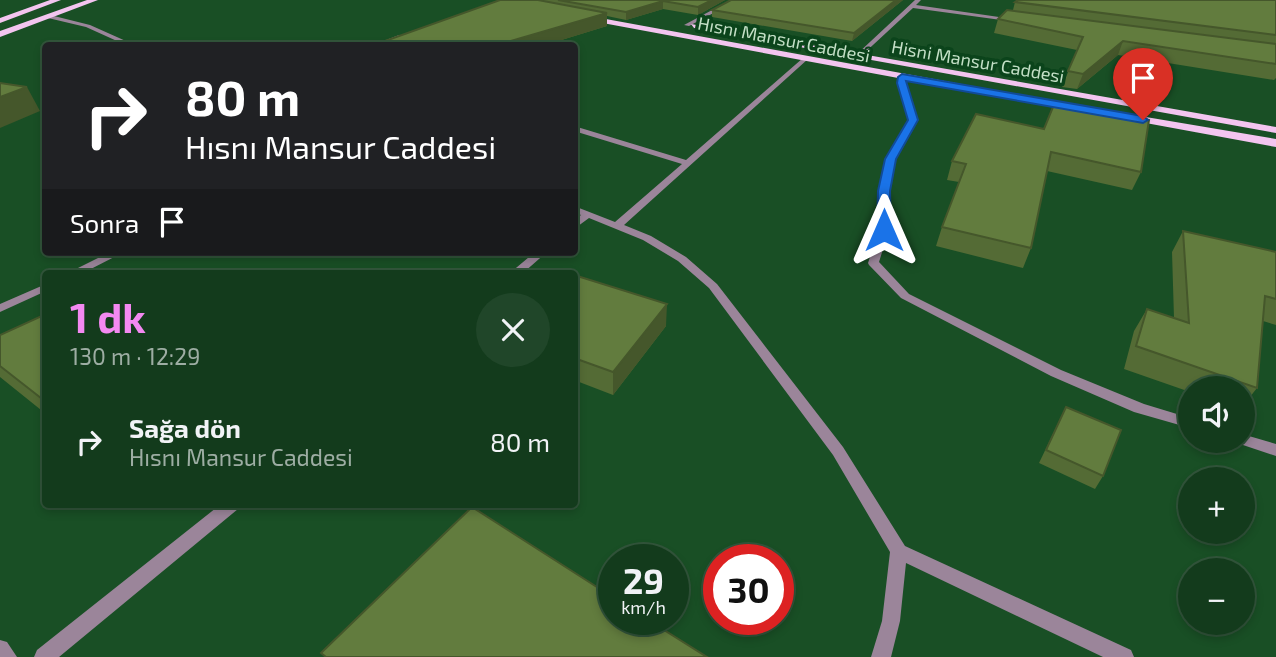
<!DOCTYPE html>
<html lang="tr">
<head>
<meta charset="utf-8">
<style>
	body { margin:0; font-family:"Exo 2",sans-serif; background:#204629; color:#f1f3f6; height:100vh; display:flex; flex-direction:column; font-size:26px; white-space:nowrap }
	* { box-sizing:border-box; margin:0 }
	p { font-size:23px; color:#9dada3 }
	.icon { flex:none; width:38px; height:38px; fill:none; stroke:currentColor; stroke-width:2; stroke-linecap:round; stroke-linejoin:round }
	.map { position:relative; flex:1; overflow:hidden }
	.drawer { position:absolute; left:42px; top:270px; width:536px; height:238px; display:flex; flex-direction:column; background:#133b1c; border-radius:7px; box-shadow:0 4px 10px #0003,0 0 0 2px #32553b }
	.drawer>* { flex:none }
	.hud { position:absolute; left:42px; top:42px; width:536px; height:214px; border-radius:7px; box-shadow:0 4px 10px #0003,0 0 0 2px #32553b; background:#202124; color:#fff; overflow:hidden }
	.tools { position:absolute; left:1178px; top:376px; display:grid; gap:14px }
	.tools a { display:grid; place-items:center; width:77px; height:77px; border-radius:50%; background:#133b1c; box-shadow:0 4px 10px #0003,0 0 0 2px #32553b; font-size:35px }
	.speed { position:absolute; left:598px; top:544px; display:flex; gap:14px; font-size:35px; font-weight:700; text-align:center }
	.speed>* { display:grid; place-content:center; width:91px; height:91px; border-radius:50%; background:#133b1c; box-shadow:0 4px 10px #0003,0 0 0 2px #32553b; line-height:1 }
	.speed small { font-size:18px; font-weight:400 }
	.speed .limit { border:10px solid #d22; background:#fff; color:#111 }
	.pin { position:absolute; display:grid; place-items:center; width:60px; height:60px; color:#fff; margin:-72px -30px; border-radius:50% 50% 50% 0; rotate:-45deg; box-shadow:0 0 7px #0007 }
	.pin .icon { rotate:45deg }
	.me { position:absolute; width:77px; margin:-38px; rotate:0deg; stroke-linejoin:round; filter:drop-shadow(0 0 5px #0008) }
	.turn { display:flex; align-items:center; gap:24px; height:147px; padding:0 28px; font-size:32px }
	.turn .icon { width:91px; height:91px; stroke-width:2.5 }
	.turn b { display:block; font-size:49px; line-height:60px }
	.then { display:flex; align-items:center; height:66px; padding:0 28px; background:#0003; gap:14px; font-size:26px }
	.round { display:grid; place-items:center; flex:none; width:74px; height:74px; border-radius:37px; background:#204629 }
	.summary { display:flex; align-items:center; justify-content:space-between; height:119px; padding:0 28px }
	h1 { font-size:42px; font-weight:700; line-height:52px; color:#f389f1 }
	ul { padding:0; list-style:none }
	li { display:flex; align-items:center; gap:21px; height:105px; padding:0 28px }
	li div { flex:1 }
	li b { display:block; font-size:26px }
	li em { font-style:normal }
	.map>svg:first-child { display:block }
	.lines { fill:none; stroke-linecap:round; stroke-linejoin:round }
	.minor { fill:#9b859a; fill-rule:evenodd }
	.major { fill:#f3c5f0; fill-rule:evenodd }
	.wall { fill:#546b35 }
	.shaded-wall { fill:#45572b }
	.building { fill:#627c3e; stroke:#45572b; stroke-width:2 }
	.route { fill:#1a73e8; stroke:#114b97; stroke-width:2 }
	.labels { text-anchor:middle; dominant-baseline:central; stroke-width:7; stroke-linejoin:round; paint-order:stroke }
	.far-street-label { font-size:18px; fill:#c3dfc6; stroke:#0b441b }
</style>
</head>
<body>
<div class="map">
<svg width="1276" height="657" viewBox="0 0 1276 657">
	<rect width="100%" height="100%" fill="#194f25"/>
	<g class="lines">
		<path class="minor" d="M731 0H738L689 26 684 25Z
			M915 0H921L916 5 1019 20 1016 22 913 8 860 57H856V55Z
			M50 15 90 25 137 46H128L86 27 48 18Z
			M399 35 401 38 381 46H371Z
			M803 58 808 59 624 225 651 236 686 257 717 284 843 447 905 546 1131 650 1134 657H1103L906 563 900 621 891 657H871L882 621 890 552 833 455 709 288 678 261 643 240 589 218 574 229V221L581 215 574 212V206L615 222 682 164 574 131V126L686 160Z
			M902 75 905 77V83L917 120 895 159 889 191V230L879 262 909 294 1061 370 1144 404 1190 418V428L1134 412 1051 376 901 298 869 265 868 263 879 230V191L887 159 909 120 897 83 899 77Z
			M110 252H124L83 273H68Z
			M535 252H547L523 273H510Z
			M46 284V291L0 312V304Z
			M1242 434 1276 444V456L1237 443 1236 441H1242Z
			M221 504H240L238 509 59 657H34L37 650Z
			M0 640 7 642 17 657H0Z"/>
		<path class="major" d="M50 0H61L0 23V18Z
			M87 0H98L0 37V31Z
			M584 15 1076 105 1081 108 1076 111 581 19Z
			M691 24 1276 127V133L694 28Z
			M1128 114 1276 139V147L1124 119 1122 117Z"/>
	</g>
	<path class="wall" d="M500 0H725L698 15 663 9 626 20 607 16V26L542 46H386L385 41Z
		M903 0 852 41 712 17V10Z
		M1276 0V78L1274 80 1118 55 1077 89 1062 87 1077 50 994 33 998 19 1013 10 1015 2Z
		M976 114 1141 172 1132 190 1047 171 1031 248 1023 268 936 246 942 227 959 182 947 180 952 161Z
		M1183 231 1276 252V325L1263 321 1257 388 1242 407V388H1190V392L1124 369 1134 331 1147 309 1174 318 1172 252Z
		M574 275 666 326 613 395 574 380Z
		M46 314V414L0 377V335Z
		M1066 407 1103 476 1095 489 1039 463Z"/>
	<path class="shaded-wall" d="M712 0H725L698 15V7Z
		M896 0H903L852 41 854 33Z
		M663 1V9L626 20V12Z
		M607 13V26L542 46H494Z
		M1123 41 1118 55 1077 89 1083 74Z
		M27 87 40 111 0 128V97Z
		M667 304 666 326 613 395V372Z
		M198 504H207L201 509Z"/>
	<path class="building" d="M500 0H538L607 13 494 46H399L385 41Z
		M558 0H712L698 7 663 1 626 12Z
		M731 0H896L854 33 712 10Z
		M1018 0H1276V35L1015 2Z
		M1007 10 1276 44V64L1123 41 1083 74 1068 71 1083 37 998 19Z
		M0 83 27 87 0 97Z
		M1055 102 1149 120 1141 172 1051 152 1031 248 942 227 966 164 952 161 976 114 1044 129Z
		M1183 231 1276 252V299L1265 296 1257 388 1136 346 1147 309 1189 323Z
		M574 275 667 304 613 372 574 358Z
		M46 314V402L0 366V335Z
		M1066 407 1121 430 1103 476 1046 450Z
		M472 507 614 598V620H648L707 657H326L321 653Z"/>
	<path class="route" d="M902 74 1143 116 1148 120 1143 123 906 81 918 120 896 159 890 191 891 230 884 234 877 230 878 191 885 159 908 120 897 83 898 77Z"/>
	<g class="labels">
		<g class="far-street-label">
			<text transform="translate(784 39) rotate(11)">Hısnı Mansur Caddesi</text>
			<text transform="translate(978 61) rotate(10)">Hisni Mansur Caddesi</text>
		</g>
	</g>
</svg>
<div class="tools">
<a><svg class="icon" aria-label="sound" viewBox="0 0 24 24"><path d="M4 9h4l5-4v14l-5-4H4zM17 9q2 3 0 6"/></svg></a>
<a>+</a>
<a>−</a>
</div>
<div class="speed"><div>29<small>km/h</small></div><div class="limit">30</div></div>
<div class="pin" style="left:1143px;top:120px;background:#d93025"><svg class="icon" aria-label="arrive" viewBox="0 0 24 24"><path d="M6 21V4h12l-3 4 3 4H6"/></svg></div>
<svg class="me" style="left:884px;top:230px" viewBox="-20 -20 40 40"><path d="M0-17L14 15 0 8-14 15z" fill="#1a73e8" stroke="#fff" stroke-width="4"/></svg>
<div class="hud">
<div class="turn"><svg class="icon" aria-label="right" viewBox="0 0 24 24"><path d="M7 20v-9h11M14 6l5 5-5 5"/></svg><div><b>80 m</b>Hısnı Mansur Caddesi</div></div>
<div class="then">Sonra<svg class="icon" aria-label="arrive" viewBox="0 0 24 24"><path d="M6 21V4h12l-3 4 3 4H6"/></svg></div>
</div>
<section class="drawer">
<div class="summary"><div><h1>1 dk</h1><p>130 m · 12:29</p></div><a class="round"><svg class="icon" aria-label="close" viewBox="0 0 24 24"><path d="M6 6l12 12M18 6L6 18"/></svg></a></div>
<ul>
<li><svg class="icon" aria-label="right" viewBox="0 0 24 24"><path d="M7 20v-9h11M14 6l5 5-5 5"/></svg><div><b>Sağa dön</b><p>Hısnı Mansur Caddesi</p></div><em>80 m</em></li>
</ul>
</section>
</div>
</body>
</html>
